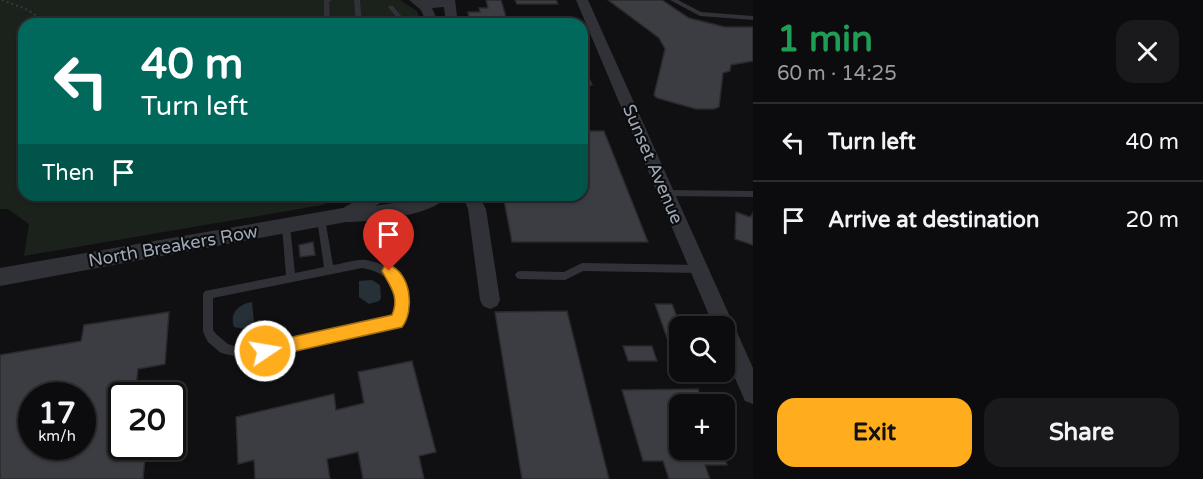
<!DOCTYPE html>
<html lang="en">
<head>
<meta charset="utf-8">
<style>
	body { margin:0; font-family:"Varela Round",sans-serif; background:#1a1a1c; color:#f1f3f6; height:100vh; display:flex; flex-direction:column; font-size:22px; white-space:nowrap }
	* { box-sizing:border-box; margin:0 }
	p { font-size:20px; color:#9a9b9e }
	.icon { flex:none; width:33px; height:33px; fill:none; stroke:currentColor; stroke-width:2; stroke-linecap:round; stroke-linejoin:round }
	.map { position:relative; flex:1; overflow:hidden }
	.drawer { display:flex; flex-direction:column; background:#0c0c0e; width:450px }
	.drawer>* { flex:none }
	.guide { position:absolute; left:18px; top:18px; width:570px; height:183px; border-radius:18px; box-shadow:0 2px 4px #0004,0 0 0 2px #2c2c2e; background:#00695c; color:#fff; overflow:hidden }
	.fabs { position:absolute; left:669px; top:316px; display:grid; gap:12px }
	.fabs a { display:grid; place-items:center; width:66px; height:66px; border-radius:12px; background:#0c0c0e; box-shadow:0 2px 4px #0004,0 0 0 2px #2c2c2e; font-size:30px }
	.speed { position:absolute; left:18px; top:382px; display:flex; gap:12px; font-size:30px; font-weight:700; text-align:center }
	.speed>* { display:grid; place-content:center; width:78px; height:78px; border-radius:50%; background:#0c0c0e; box-shadow:0 2px 4px #0004,0 0 0 2px #2c2c2e; line-height:1 }
	.speed small { font-size:15px; font-weight:400 }
	.speed .limit { border:3px solid #111; border-radius:9px; background:#fff; color:#111 }
	.pin { position:absolute; display:grid; place-items:center; width:51px; height:51px; color:#fff; margin:-62px -26px; border-radius:50% 50% 50% 0; rotate:-45deg; box-shadow:0 0 6px #0007 }
	.pin .icon { rotate:45deg }
	.me { position:absolute; width:66px; margin:-33px; rotate:78deg; stroke-linejoin:round; filter:drop-shadow(0 0 4px #0008) }
	.turn { display:flex; align-items:center; gap:21px; height:126px; padding:0 24px; font-size:27px }
	.turn .icon { width:78px; height:78px; stroke-width:2.5 }
	.turn b { display:block; font-size:42px; line-height:51px }
	.then { display:flex; align-items:center; height:57px; padding:0 24px; background:#0003; gap:12px; font-size:22px }
	.round { display:grid; place-items:center; flex:none; width:63px; height:63px; border-radius:18px; background:#1a1a1c }
	.summary { display:flex; align-items:center; justify-content:space-between; height:102px; padding:0 24px }
	h1 { font-size:36px; font-weight:700; line-height:45px; color:#1e9e55 }
	.action { display:flex; gap:12px; margin-top:auto; padding:12px 24px }
	.action a { flex:1; height:69px; border-radius:18px; background:#ffad1c; color:#111; font-size:24px; font-weight:700; line-height:69px; text-align:center }
	.action a+a { background:#1a1a1c; color:#f1f3f6 }
	ul { padding:0; list-style:none }
	li { display:flex; align-items:center; gap:18px; height:78px; padding:0 24px; border-top:2px solid #2c2c2e }
	li div { flex:1 }
	li b { display:block; font-size:22px }
	li em { font-style:normal }
	main { display:flex; flex:1; min-height:0 }
	.map>svg:first-child { display:block }
	.green { fill:#1a221b }
	.water { fill:#263037 }
	.building { fill:#3c3d43; stroke:#2a2a2e; stroke-width:1.5; fill-rule:evenodd }
	.lines { fill:none; stroke-linecap:round; stroke-linejoin:round }
	.path { stroke:#37393f; stroke-width:2; stroke-dasharray:2 3; stroke-linecap:butt }
	.lane { fill:#313238; fill-rule:evenodd }
	.street { fill:#313238; fill-rule:evenodd }
	.route { fill:#ffad1c; stroke:#a67012; stroke-width:1.5 }
	.labels { text-anchor:middle; dominant-baseline:central; stroke-width:4.5; stroke-linejoin:round; paint-order:stroke }
	.street-label { font-size:18px; fill:#a0a7b5; stroke:#0b0c0d }
</style>
</head>
<body>
<main>
<div class="map">
<svg width="753" height="479" viewBox="0 0 753 479">
	<rect width="100%" height="100%" fill="#101012"/>
	<path class="green" d="M0 0H400L417 11 422 24H24V195H352L322 205 24 256 29 224 8 209H0Z"/>
	<path class="water" d="M372 280 380 285 381 298 379 301 369 304 359 297V281Z
		M252 302 254 322 244 329 234 327C229 313 239 304 252 302Z"/>
	<path class="building" d="M486 0H501L506 17H494L496 24H470L468 12H480L479 8H488Z
		M515 0H556L558 4H517Z
		M608 0H662L689 18 725 27H753V61L731 65 730 71 723 73 719 107 714 109H696L657 98 654 95 665 49 659 38Z
		M563 18 566 24H521L520 19Z
		M582 68H585L592 85H582Z
		M582 131H604L648 242H512L503 195H582Z
		M736 212 750 217 753 213V245L735 239Z
		M313 242 315 255 300 257 299 245Z
		M655 304H672L681 327 680 346H670Z
		M567 311 609 479H522L495 312Z
		M169 312 165 364 138 369 135 395 151 392V396H122V447H146L143 479H0V355L81 341 84 325ZM32 396H82V447H32Z
		M623 346H652L657 361H628Z
		M412 361 436 452 419 456 424 479H363L358 452 327 459 330 479H255L254 460 238 464 236 417 334 394 336 410 364 403 358 372Z
		M698 389 704 405H680V450H722L727 465H705L710 479H669L663 461H643L622 390Z"/>
	<g class="lines">
		<path class="path" d="M2 0 28 10 49 24"/>
		<path class="lane" d="M324 0H332L329 2 330 24H324Z
			M354 0H360L362 24H356Z
			M670 0H678L701 12 753 16V20L700 16Z
			M389 6H393L403 18V24H397V18L388 7Z
			M666 190 753 191V197L666 196 662 193Z
			M321 215 324 216 325 219 333 265C343 264 355 259 366 260 386 263 411 279 409 303 408 311 404 318 400 324L265 356H234L221 353 208 342 204 334 203 331V294L205 291 286 275 282 226 283 223H289L290 226 295 273 324 267 317 219 318 216ZM362 268C387 272 410 291 393 317L265 346H234L228 344 216 334 213 330V298Z
			M582 263 699 265 702 266 704 269 702 272 699 273 583 271 565 280 520 279 517 278 515 275 517 272 520 271 564 272Z"/>
		<path class="street" d="M409 0H455L458 24H446L444 7 432 8 439 24H427L421 10Z
			M576 0H588L753 368V404L745 401 724 353V327H714Z
			M366 195H388L386 200 375 206 405 201 423 195H447C437 216 368 222 346 222L0 286V268L343 208Z
			M462 195H478L486 209 500 300 497 306 490 309 483 306 480 300 468 209Z"/>
	</g>
	<path class="route" d="M389 265C411 273 415 310 402 327L265 358 260 356 257 351 260 345 265 343 392 315C400 297 390 286 382 271L384 267Z"/>
	<g class="labels">
		<g class="street-label">
			<text transform="translate(653 164) rotate(67)">Sunset Avenue</text>
			<text transform="translate(173 246) rotate(-10)">North Breakers Row</text>
		</g>
	</g>
</svg>
<div class="fabs">
<a><svg class="icon" aria-label="search" viewBox="0 0 24 24"><circle cx="10" cy="10" r="6"/><path d="M15 15l6 6"/></svg></a>
<a>+</a>
</div>
<div class="speed"><div>17<small>km/h</small></div><div class="limit">20</div></div>
<div class="pin" style="left:389px;top:271px;background:#d93025"><svg class="icon" aria-label="arrive" viewBox="0 0 24 24"><path d="M6 21V4h12l-3 4 3 4H6"/></svg></div>
<svg class="me" style="left:265px;top:351px" viewBox="-20 -20 40 40"><circle r="17" fill="#ffad1c" stroke="#fff" stroke-width="3"/><path d="M0-11L8 9 0 5-8 9z" fill="#fff"/></svg>
<div class="guide">
<div class="turn"><svg class="icon" aria-label="left" viewBox="0 0 24 24"><path d="M17 20v-9H6M10 6l-5 5 5 5"/></svg><div><b>40 m</b>Turn left</div></div>
<div class="then">Then<svg class="icon" aria-label="arrive" viewBox="0 0 24 24"><path d="M6 21V4h12l-3 4 3 4H6"/></svg></div>
</div>
</div>
<section class="drawer">
<div class="summary"><div><h1>1 min</h1><p>60 m · 14:25</p></div><a class="round"><svg class="icon" aria-label="close" viewBox="0 0 24 24"><path d="M6 6l12 12M18 6L6 18"/></svg></a></div>
<ul>
<li><svg class="icon" aria-label="left" viewBox="0 0 24 24"><path d="M17 20v-9H6M10 6l-5 5 5 5"/></svg><div><b>Turn left</b></div><em>40 m</em></li>
<li><svg class="icon" aria-label="arrive" viewBox="0 0 24 24"><path d="M6 21V4h12l-3 4 3 4H6"/></svg><div><b>Arrive at destination</b></div><em>20 m</em></li>
</ul>
<div class="action"><a>Exit</a><a>Share</a></div>
</section>
</main>
</body>
</html>
